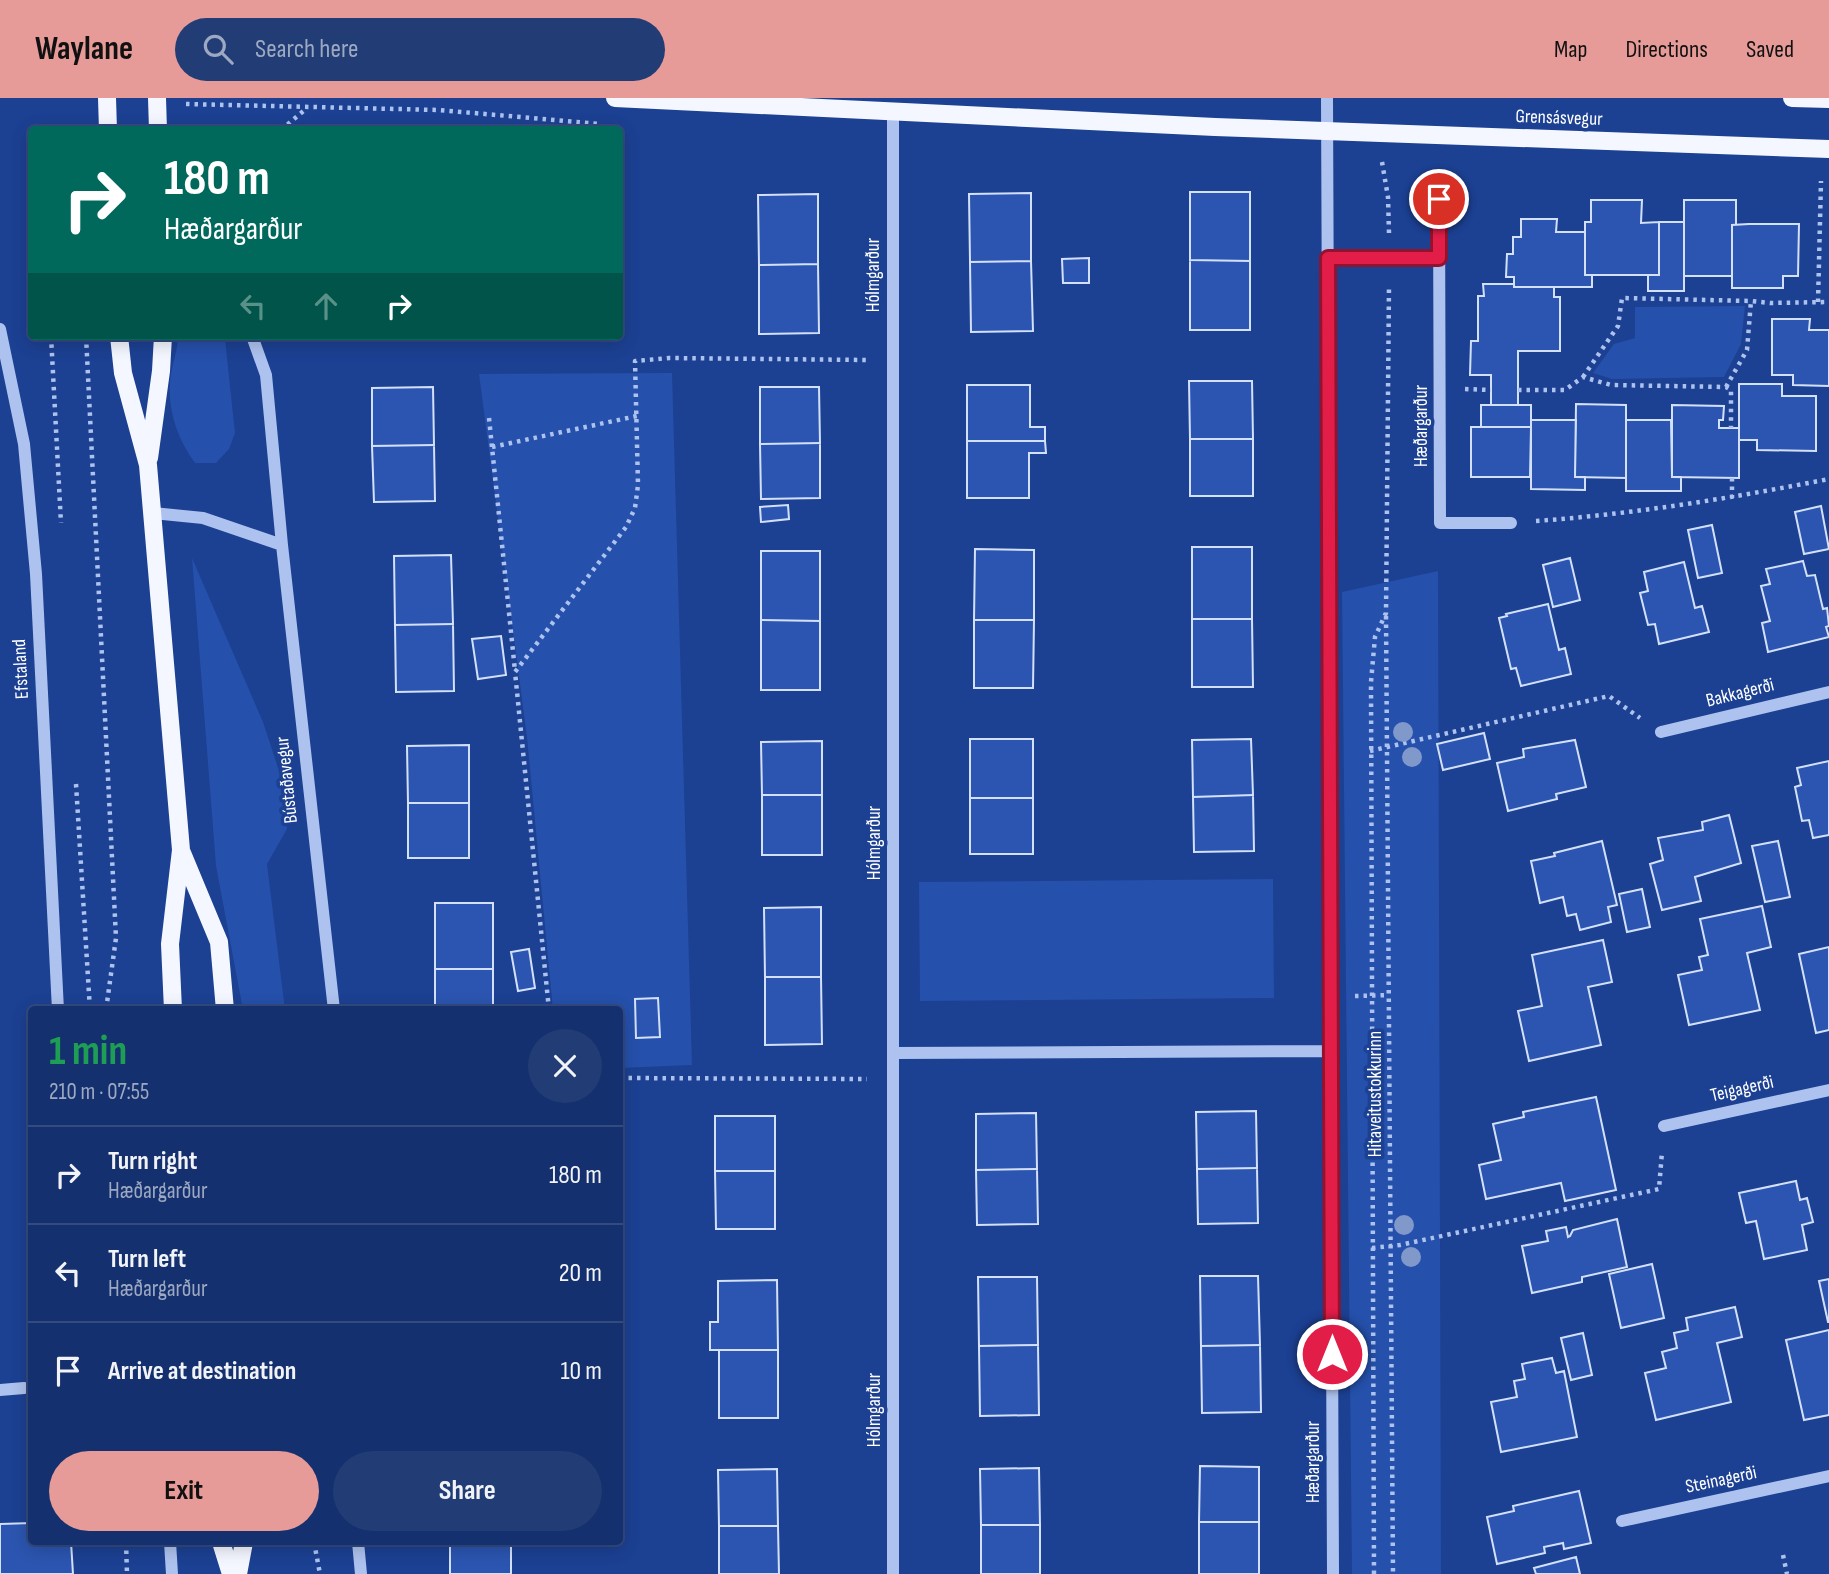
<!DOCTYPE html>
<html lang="en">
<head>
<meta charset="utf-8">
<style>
	body { margin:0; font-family:"Sofia Sans Condensed",sans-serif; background:#223c76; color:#f1f3f6; height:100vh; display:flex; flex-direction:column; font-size:26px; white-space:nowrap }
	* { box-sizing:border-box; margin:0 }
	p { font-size:23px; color:#9da9c2 }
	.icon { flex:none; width:38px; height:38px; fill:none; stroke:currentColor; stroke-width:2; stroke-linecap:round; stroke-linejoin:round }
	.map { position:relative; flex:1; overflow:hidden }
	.panel { position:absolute; left:28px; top:908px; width:595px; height:539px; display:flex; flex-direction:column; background:#15306e; border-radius:7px; box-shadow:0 4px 18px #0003,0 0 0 2px #344b81 }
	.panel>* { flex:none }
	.top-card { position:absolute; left:28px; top:28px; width:595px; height:214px; border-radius:7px; box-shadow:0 4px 18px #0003,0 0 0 2px #344b81; background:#00695c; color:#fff; overflow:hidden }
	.pin { position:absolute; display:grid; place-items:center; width:60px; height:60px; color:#fff; margin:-30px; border:4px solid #fff; border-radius:50%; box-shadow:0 2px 7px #0007 }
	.me { position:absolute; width:77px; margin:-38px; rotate:0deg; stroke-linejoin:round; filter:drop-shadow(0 0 5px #0008) }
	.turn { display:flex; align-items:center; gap:24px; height:147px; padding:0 21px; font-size:32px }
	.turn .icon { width:91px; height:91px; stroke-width:2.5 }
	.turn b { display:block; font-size:49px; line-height:60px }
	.lanes { display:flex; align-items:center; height:66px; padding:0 21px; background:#0003; justify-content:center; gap:35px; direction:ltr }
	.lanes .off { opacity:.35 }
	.round { display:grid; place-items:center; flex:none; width:74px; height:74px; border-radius:37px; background:#223c76 }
	.summary { display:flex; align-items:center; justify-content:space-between; height:119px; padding:0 21px }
	h1 { font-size:42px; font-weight:700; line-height:52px; color:#1e9e55 }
	.action { display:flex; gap:14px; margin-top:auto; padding:14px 21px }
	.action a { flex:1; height:80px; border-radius:42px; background:#e69b98; color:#111; font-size:28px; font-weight:700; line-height:80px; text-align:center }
	.action a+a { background:#223c76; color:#f1f3f6 }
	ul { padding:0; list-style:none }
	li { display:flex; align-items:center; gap:21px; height:98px; padding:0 21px; border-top:2px solid #344b81 }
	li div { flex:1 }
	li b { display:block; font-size:26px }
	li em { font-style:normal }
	header { display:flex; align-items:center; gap:42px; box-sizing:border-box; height:98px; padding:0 35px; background:#e69b98; color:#111 }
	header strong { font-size:33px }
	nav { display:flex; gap:38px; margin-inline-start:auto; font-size:24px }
	.search { width:490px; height:63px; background:#223c76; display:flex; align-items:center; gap:18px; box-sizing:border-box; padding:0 24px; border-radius:38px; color:#9da9c2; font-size:26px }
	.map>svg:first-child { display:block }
	.green { fill:#2550ab }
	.building { fill:#2b55b0; stroke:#d3e0fa; stroke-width:2 }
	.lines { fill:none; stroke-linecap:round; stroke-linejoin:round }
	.path { stroke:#adc2ee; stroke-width:4.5; stroke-dasharray:3.5 5; stroke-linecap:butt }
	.minor { stroke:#adc2ee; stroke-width:12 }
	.major { stroke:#f4f7ff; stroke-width:18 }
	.tree { fill:#8198cb }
	.route-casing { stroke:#92132f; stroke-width:18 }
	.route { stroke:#e11d48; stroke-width:12 }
	.labels { text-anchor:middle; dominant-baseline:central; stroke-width:7; stroke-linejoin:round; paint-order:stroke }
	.street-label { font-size:19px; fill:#fff; stroke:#1c4092 }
</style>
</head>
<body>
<header>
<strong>Waylane</strong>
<div class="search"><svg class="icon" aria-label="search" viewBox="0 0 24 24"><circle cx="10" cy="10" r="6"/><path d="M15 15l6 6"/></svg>Search here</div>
<nav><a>Map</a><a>Directions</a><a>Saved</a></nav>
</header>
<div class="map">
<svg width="1829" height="1476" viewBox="0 0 1829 1476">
	<rect width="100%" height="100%" fill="#1c4092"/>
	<path class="green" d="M1745 208 1741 246 1724 279 1612 281 1593 275 1614 246 1635 240V209Z
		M178 238H223L225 241 235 335 229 351 216 365H195C176 339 166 308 171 276 173 263 178 251 178 238Z
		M672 275 692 967 620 970V912H553L527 639 479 276Z
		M192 460 263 624 284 688 287 731 267 766 285 912H243L216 768Z
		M1438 473 1441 1476H1352L1342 494Z
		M1273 781 1274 900 920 903 919 784Z"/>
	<path class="building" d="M1190 94H1250V163L1190 162Z
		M1031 95V163L970 164 969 96Z
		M818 96V166L759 167 758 97Z
		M620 99H622V167H620Z
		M1591 102H1642L1641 125 1659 124V177H1585V124H1591Z
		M1684 102H1736V127H1732V178H1684Z
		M1521 121H1557L1556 134H1585V177H1592V189H1514V179H1506L1507 156H1513V139H1521Z
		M1659 124H1684V193H1648V177H1659Z
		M1749 126H1799L1798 178H1783V190H1732V127Z
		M1089 160V185H1063L1062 161Z
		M1190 162 1250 163V232H1190Z
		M1031 163 1033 233 971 234 970 164Z
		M818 166 819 235 759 236V167Z
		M620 167H622V237H620Z
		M1483 186H1514V189H1554V199H1560V253H1518V307H1491V277H1470L1471 243H1478V198H1484Z
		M1772 221H1810L1809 232H1829V288L1793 287V277H1772Z
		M1189 283H1252L1253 341H1190Z
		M1739 286H1782V298H1816V353L1757 352V342H1739Z
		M967 287H1030V329H1045V343H967Z
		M433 289 434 347 372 348V290Z
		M760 289H819L820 345 760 346Z
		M1576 306 1626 307V380L1575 379Z
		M1481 307H1531V329H1481Z
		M1672 307 1724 308 1723 322H1719V330H1739V380L1672 379Z
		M1531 322H1576L1575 379H1585V392L1531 391Z
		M1626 322H1671L1672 379H1681V393H1626Z
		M1471 329H1531L1530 379H1471Z
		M1190 341H1253V398H1190Z
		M967 343H1045L1046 355H1029V400H967Z
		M820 345V400L761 401 760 346Z
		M434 347 435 403 374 404 372 348Z
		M788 407 789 421 761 424 760 409Z
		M1821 408 1829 451 1804 456 1795 414Z
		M1712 427 1722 475 1698 480 1688 432Z
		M1192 449H1252V521H1192Z
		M975 451 1034 452V522H974Z
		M761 453H820V523L761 522Z
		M451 457 453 526 395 527 394 458Z
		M1570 460 1580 502 1553 509 1543 467Z
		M1803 463 1807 478 1815 477 1823 511 1827 510 1829 528 1826 529 1829 539 1768 554 1762 525 1770 523 1761 488 1770 486 1766 471Z
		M1684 464 1695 510 1702 508 1709 534 1659 546 1655 526 1648 527 1640 495 1648 493 1644 474Z
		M1548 506 1559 552 1565 550 1571 576 1521 588 1516 570 1511 571 1499 520 1507 518 1506 516Z
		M1192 521H1252L1253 589H1192Z
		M761 522 820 523V592H761Z
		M974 522H1034L1033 590H974Z
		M453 526 454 593 396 594 395 527Z
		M501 538 506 577 478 581 472 541Z
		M1484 635 1490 661 1443 672 1437 646Z
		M970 641H1033V700H970Z
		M1251 641 1253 697 1193 699 1192 642Z
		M1575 642 1586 689 1556 696 1557 701 1508 713 1497 665 1524 659 1523 651Z
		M822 643V697H762L761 644Z
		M469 647V705H408L407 648Z
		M1829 663V737L1813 740 1809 722 1802 723 1795 689 1801 687 1797 670Z
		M762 697H822V757H762Z
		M1253 697 1254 753 1194 754 1193 699Z
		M970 700H1033V756H970Z
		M408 705H469V760H408Z
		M1729 717 1741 765 1695 779 1701 803 1662 812 1650 766 1663 762 1658 740 1703 732 1702 724Z
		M1602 743 1617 807 1608 809 1611 824 1580 832 1576 816 1567 818 1563 799 1540 805 1531 763 1555 758 1554 755Z
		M1778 743 1790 799 1765 804 1752 748Z
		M1642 791 1650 829 1627 834 1619 796Z
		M435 805H493V871H435Z
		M1762 808 1771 849 1747 855 1760 912 1689 927 1678 877 1702 872 1699 859 1708 857 1700 821Z
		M821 809V879H765L764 810Z
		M1603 842 1612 884 1588 889 1601 947 1529 963 1518 913 1542 908 1532 857Z
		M1829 849V932L1816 935 1799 856Z
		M529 851 535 890 518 893 511 854Z
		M435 871H493V912H435Z
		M765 879H821L822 946 765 947Z
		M658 900 660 939 636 940 635 901Z
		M1596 999 1616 1092 1565 1103 1561 1085 1486 1101 1479 1067 1501 1062 1493 1026 1524 1019 1523 1014Z
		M1256 1013 1257 1070 1197 1071 1196 1014Z
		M1036 1015 1037 1071 976 1072V1016Z
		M715 1018H775V1073H715Z
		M1257 1070 1258 1125 1198 1126 1197 1071Z
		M1037 1071 1038 1126 977 1127 976 1072Z
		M715 1073H775V1131H716Z
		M1796 1083 1800 1102 1807 1100 1813 1124 1802 1127 1807 1152 1764 1161 1756 1123 1746 1125 1739 1095Z
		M1617 1121 1627 1169 1582 1179V1184L1532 1195 1522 1148 1548 1143 1546 1133 1566 1129 1568 1139 1570 1138 1573 1132Z
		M1652 1166 1664 1220 1621 1230 1609 1176Z
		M1200 1178H1258L1260 1247 1201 1248Z
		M978 1179H1037L1038 1247 979 1248Z
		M1829 1181V1224H1828L1819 1183Z
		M777 1182 778 1252H710V1224H718V1183Z
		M1735 1209 1742 1239 1717 1245 1731 1304 1656 1322 1645 1275 1666 1270 1662 1254 1677 1250 1674 1235 1688 1232 1686 1220Z
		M1829 1232V1317L1804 1322 1786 1242Z
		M1583 1235 1592 1277 1571 1282 1561 1240Z
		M1038 1247 1039 1317 980 1318 979 1248Z
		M1260 1247 1261 1314 1202 1315 1201 1248Z
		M719 1252H778V1320H719Z
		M1552 1260 1556 1275 1564 1273 1577 1339 1501 1354 1491 1304 1517 1299 1514 1283 1525 1281 1522 1266Z
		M1200 1368 1259 1369V1424H1199Z
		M1039 1370 1040 1427H981L980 1371Z
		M777 1371 778 1428H719L718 1372Z
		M1579 1393 1591 1445 1564 1451 1563 1445 1544 1449 1545 1455 1497 1466 1487 1419 1514 1413 1513 1408Z
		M1199 1424H1259V1476H1199Z
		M32 1425V1444H71L73 1476H0V1426Z
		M981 1427H1040V1476H981Z
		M719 1428H778L779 1476H719Z
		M450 1444H511V1476H450Z
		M1576 1459 1580 1476H1536L1534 1470Z"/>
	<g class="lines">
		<path class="path" d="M186 6 439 12 600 26
			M281 32 307 10
			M1382 64 1388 99 1389 135
			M1818 204 1821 83
			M51 238 61 425
			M86 238 116 840 106 912
			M1583 279 1618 228 1622 200 1751 203 1770 205 1829 204
			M1726 289 1747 252 1751 203
			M1465 291 1491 292
			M1518 292H1565L1583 279 1611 287 1726 289 1731 292V330
			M489 320 515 573
			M492 349 637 318
			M1732 380V400
			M1536 423C1634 416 1732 400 1829 381
			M1386 518 1393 1476
			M1370 653 1609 598 1640 620
			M76 686 90 912
			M1355 898 1389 897
			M549 912 515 574 626 429 635 410 638 387 635 263 669 260 868 262
			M620 980 867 981
			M1372 1150 1400 1147 1659 1091 1662 1054
			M126 1444 127 1476
			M314 1444 320 1476
			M1783 1457 1787 1476
			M1374 1476 1371 584 1375 539 1386 515 1389 187"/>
		<path class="minor" d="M1327 0 1333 1476
			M893 13V1476
			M1439 101 1440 425H1511
			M1327 160H1439
			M0 231 24 346 36 476 58 912
			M252 238 266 277 282 447 334 912
			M153 415 203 420 282 447
			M1661 634 1829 594
			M893 955 1331 953
			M1664 1028 1829 992
			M0 1292 24 1290
			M1622 1423 1829 1378
			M170 1444 172 1476
			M358 1444 361 1476"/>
		<path class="major" d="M107 0 108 32
			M157 0 158 32
			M615 0 1215 29 1829 51
			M1792 0 1829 1
			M119 238 123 275 148 367 181 752 170 846 173 912
			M149 360 161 273 163 238
			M182 755 219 844 225 912
			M221 1444 231 1476
			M238 1476 244 1444"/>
	</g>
	<g class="tree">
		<circle cx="1403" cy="634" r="10"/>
		<circle cx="1412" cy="659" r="10"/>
		<circle cx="1404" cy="1127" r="10"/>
		<circle cx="1411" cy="1159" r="10"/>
	</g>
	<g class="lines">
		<g class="route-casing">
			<path id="route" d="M1332 1256 1328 160H1439V101"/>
		</g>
		<use href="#route" class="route"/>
	</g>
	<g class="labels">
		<g class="street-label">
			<text transform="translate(1559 20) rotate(2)">Grensásvegur</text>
			<text transform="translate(873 177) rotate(-90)">Hólmgarður</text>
			<text transform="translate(1421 328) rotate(-90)">Hæðargarður</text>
			<text transform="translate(21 571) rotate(-93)">Efstaland</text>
			<text transform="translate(1740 595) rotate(-14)">Bakkagerði</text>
			<text transform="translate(287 682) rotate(-96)">Bústaðavegur</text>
			<text transform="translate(874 745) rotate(-90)">Hólmgarður</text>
			<text transform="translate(1742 991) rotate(-13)">Teigagerði</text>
			<text transform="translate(1375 996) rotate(-90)">Hitaveitustokkurinn</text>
			<text transform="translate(874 1312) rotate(-90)">Hólmgarður</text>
			<text transform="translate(1313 1364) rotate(-90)">Hæðargarður</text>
			<text transform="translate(1721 1382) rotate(-12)">Steinagerði</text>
		</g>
	</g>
</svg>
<div class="pin" style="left:1439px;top:101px;background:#d93025"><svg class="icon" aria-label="arrive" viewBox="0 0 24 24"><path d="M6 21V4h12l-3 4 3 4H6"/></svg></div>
<svg class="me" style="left:1332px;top:1256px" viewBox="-20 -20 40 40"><circle r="17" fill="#e11d48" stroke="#fff" stroke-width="3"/><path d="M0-11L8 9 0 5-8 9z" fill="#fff"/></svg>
<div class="top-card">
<div class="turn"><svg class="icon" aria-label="right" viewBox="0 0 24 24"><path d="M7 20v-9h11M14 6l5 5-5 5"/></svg><div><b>180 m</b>Hæðargarður</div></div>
<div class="lanes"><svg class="icon off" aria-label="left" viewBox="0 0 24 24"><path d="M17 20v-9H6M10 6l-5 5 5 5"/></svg><svg class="icon off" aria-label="ahead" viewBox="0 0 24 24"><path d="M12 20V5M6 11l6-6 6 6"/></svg><svg class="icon" aria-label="right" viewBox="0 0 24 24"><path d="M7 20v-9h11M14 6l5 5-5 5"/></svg></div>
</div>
<section class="panel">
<div class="summary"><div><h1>1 min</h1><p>210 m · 07:55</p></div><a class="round"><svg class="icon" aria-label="close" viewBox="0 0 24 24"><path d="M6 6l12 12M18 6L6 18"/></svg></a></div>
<ul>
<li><svg class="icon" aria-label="right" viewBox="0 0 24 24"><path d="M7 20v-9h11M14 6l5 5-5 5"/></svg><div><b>Turn right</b><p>Hæðargarður</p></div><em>180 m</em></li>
<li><svg class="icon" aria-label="left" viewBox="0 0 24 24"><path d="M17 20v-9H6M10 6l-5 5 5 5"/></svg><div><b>Turn left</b><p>Hæðargarður</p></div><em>20 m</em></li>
<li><svg class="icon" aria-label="arrive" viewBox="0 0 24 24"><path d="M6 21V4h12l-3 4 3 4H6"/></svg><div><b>Arrive at destination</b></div><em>10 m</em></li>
</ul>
<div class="action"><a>Exit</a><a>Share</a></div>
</section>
</div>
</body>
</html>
